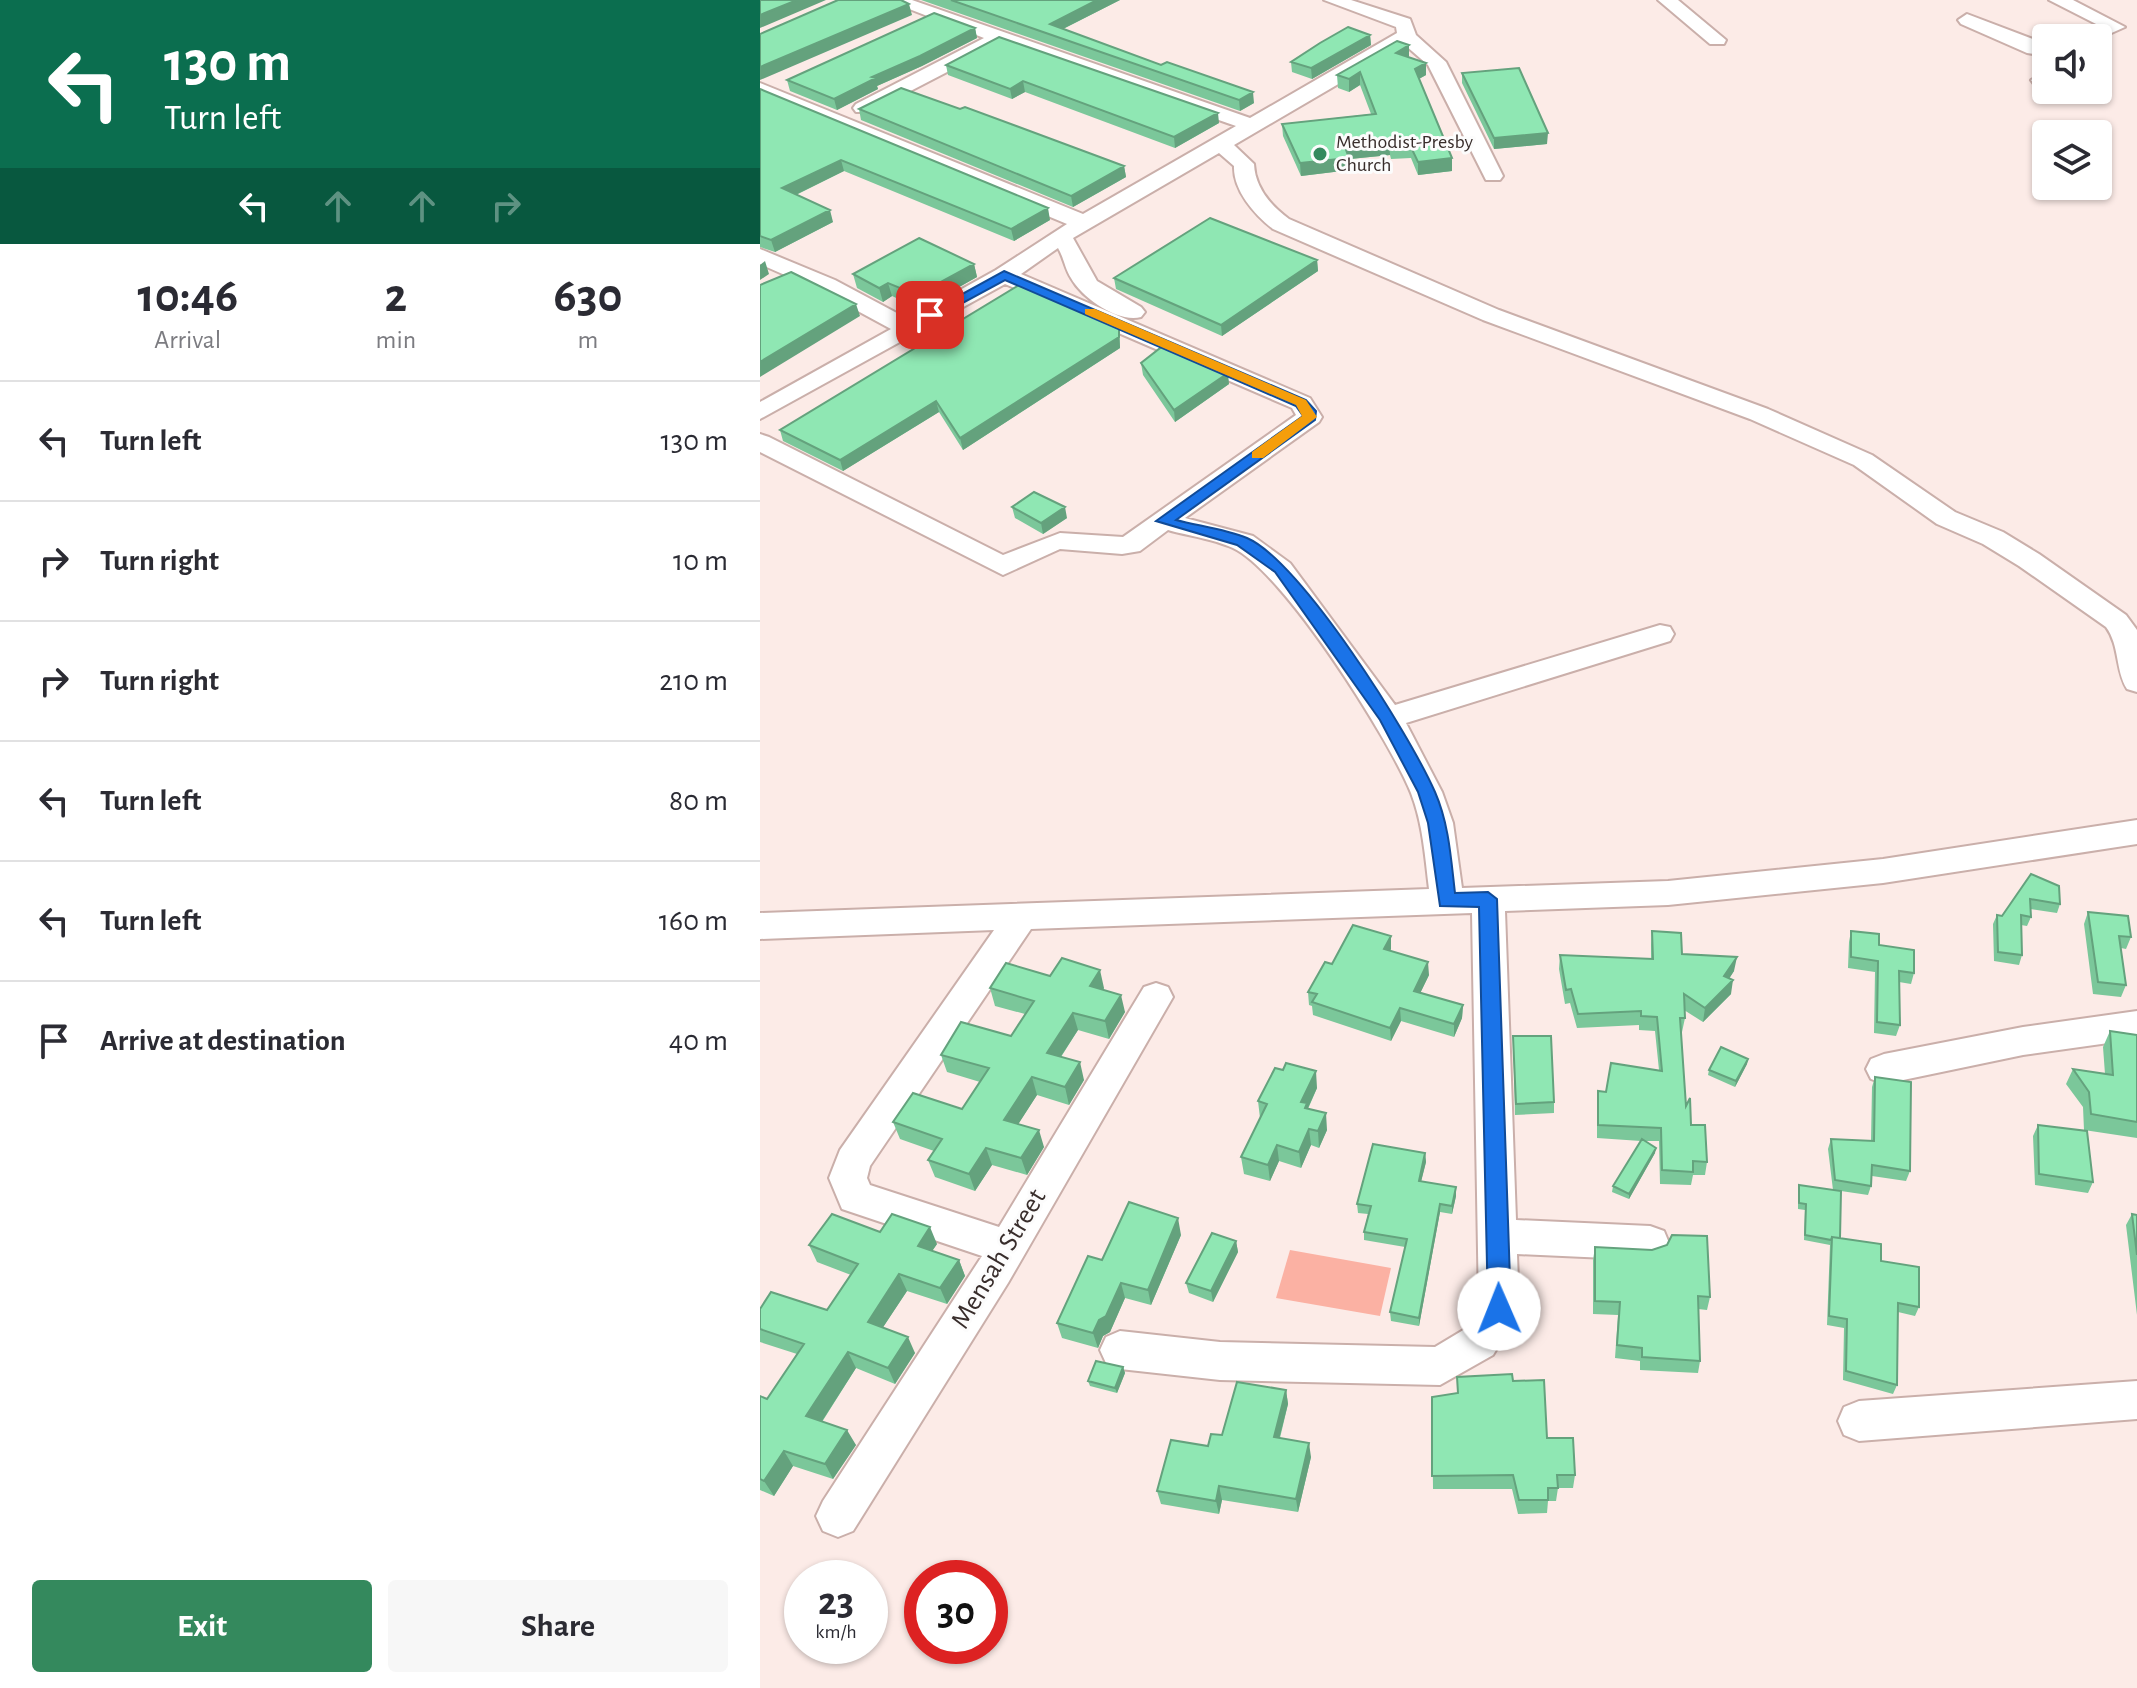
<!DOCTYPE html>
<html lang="en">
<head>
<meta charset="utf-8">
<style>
	body { margin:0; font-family:"Alegreya Sans",sans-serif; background:#f7f7f7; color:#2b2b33; height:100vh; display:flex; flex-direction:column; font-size:30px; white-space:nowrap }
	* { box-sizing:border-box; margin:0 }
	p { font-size:26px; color:#7c7c81 }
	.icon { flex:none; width:44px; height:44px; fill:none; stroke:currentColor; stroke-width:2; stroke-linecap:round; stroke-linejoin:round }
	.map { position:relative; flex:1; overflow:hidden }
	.sheet { display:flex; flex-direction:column; background:#fff; width:760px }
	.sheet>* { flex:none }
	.banner { background:#0b6e4f; color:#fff; overflow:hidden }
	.fabs { position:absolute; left:1272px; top:24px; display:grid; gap:16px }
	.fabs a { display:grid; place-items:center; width:80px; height:80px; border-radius:8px; background:#fff; box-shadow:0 2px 6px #0004; font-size:40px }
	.speed { position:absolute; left:24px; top:1560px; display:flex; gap:16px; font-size:40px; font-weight:700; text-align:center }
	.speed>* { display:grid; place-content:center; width:104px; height:104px; border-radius:50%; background:#fff; box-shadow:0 2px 6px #0004; line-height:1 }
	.speed small { font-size:20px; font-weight:400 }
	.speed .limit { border:12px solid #d22; background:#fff; color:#111 }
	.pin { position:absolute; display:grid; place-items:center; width:68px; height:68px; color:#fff; margin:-34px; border-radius:16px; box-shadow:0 4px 12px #0006 }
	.me { position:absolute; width:88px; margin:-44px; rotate:359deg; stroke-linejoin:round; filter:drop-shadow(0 0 6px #0008) }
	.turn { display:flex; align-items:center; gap:28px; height:168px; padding:0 32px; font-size:36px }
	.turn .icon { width:104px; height:104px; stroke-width:2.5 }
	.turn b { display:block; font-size:56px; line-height:68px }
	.lanes { display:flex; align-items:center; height:76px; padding:0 32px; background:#0003; justify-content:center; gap:40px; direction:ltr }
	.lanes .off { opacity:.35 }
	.eta { display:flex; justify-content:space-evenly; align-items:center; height:136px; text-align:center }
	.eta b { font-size:48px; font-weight:700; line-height:56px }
	.button { display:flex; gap:16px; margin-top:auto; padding:16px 32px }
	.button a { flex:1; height:92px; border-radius:8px; background:#34895d; color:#fff; font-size:32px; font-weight:700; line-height:92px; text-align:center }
	.button a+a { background:#f7f7f7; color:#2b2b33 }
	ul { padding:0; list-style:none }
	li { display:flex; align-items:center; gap:24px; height:120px; padding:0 32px; border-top:2px solid #e1e1e2 }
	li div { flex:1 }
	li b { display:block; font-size:30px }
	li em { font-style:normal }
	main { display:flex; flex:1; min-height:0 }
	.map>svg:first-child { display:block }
	.green { fill:#fbb1a3 }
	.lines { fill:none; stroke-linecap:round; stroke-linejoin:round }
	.minor-casing { stroke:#caafaa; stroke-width:4 }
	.minor { fill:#fff; fill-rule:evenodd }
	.wall { fill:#7bc79a }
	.shaded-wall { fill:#64a27d }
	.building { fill:#8fe7b3; stroke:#64a27d; stroke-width:2 }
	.route { fill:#1a73e8; stroke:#114b97; stroke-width:2 }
	.slow { fill:#f59e0b }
	.poi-dot { fill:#34895d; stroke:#fcfcfc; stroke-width:3 }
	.labels { text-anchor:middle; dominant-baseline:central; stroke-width:6; stroke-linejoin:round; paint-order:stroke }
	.far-poi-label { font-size:20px; fill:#382d2b; stroke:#fcfcfc; text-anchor:start }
	.near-street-label { font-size:28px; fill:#382d2b; stroke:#fcfcfc }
</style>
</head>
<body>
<main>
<section class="sheet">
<div class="banner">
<div class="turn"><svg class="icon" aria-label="left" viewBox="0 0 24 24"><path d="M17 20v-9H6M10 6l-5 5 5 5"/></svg><div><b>130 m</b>Turn left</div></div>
<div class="lanes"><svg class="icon" aria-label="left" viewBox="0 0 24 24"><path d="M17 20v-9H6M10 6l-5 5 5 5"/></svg><svg class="icon off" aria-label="ahead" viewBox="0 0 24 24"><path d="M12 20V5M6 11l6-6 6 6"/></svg><svg class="icon off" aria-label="ahead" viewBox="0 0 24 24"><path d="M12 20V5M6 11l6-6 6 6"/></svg><svg class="icon off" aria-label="right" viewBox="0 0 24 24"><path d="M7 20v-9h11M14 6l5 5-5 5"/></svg></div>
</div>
<div class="eta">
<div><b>10:46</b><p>Arrival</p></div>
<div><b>2</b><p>min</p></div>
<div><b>630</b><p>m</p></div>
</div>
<ul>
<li><svg class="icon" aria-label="left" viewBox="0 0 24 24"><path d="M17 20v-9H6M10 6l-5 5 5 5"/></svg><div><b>Turn left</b></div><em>130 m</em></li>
<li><svg class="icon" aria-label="right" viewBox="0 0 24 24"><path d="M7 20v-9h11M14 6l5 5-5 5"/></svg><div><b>Turn right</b></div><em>10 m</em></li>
<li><svg class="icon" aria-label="right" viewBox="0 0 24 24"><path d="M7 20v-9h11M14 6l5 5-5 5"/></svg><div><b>Turn right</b></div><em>210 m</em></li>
<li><svg class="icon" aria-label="left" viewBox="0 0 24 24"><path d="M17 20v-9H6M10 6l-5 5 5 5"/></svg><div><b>Turn left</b></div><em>80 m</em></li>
<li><svg class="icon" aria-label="left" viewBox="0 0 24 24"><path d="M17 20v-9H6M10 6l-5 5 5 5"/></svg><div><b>Turn left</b></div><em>160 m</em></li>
<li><svg class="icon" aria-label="arrive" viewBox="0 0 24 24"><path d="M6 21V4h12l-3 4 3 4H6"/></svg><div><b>Arrive at destination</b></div><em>40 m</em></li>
</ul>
<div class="button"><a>Exit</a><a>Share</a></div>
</section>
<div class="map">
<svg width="1377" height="1688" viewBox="0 0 1377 1688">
	<rect width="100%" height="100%" fill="#fcebe7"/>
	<path class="green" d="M530 1250 631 1268 620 1316 516 1298Z"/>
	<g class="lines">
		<g class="minor-casing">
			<path id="minor" d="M126 0H152L490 118 637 33 636 27 564 0H591L650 19 656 35 686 62 743 176 740 180H726L668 65 645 45 474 145 494 164C495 187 510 205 529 219L739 310 1008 409 1112 455 1195 512 1243 532 1279 554 1366 615 1377 630V692L1367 689C1355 670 1360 646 1346 627L1259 566 1223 544 1177 524 1094 465 990 419 723 320 513 229C494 214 473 190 474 166L459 153 313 238 337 281 381 307 385 312 381 317C358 323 322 298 311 278 305 269 304 258 298 248L261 274 550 398 562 417 559 422 425 518 493 536 530 563 635 705 900 625 910 627 914 634 910 641 646 723 682 792 693 823 702 888 908 881 1123 859 1377 820V844L1123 883 908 905 745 911 756 1220 890 1226 904 1231 909 1243 904 1255 890 1260 757 1254 759 1309 753 1322 733 1355 680 1385 460 1380 360 1369 346 1363 340 1350 346 1337 360 1331 460 1342 675 1347 705 1329 719 1306 712 913 271 929 110 1166 107 1178 110 1185 239 1227 384 987 396 983 408 987 413 997 248 1283 93 1531 78 1537 63 1531 56 1516 63 1501 222 1256 82 1209 69 1178 80 1150 234 930 0 939V913L669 889C665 857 663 824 651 793 629 739 524 572 473 548 454 539 429 536 408 530L380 551 362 554 300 549 243 575 0 452V434L9 437 243 555 300 533 363 537 536 415 532 408 245 284 0 419V402L131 329 59 290 0 264V249L75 280 148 319 236 270 307 224 0 96V83L323 214 476 126 241 44 110 112H96L93 108 96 104 224 38Z
				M898 0H918L966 40 964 44H950Z
				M1289 0H1313L1365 27 1338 39 1315 38 1340 26Z
				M1207 14 1286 44V56L1267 53 1201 24 1198 20Z
				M1286 72V85L1274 84 1271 80Z
				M1377 1011V1039L1263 1055 1124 1084 1111 1079 1106 1069 1111 1059 1124 1054 1263 1027Z
				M1377 1381V1419L1099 1441 1084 1435 1078 1421 1084 1407 1099 1401Z"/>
		</g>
		<use href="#minor" class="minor"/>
	</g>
	<path class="wall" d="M161 0H360L303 29 494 103 480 111Z
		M215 28 217 38 162 66 117 86 118 89 77 110 30 91 27 80Z
		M610 35 611 45 552 79 532 72 531 62Z
		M649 45V57L666 63V75L659 79 692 171 658 175 651 158 631 159 630 155 590 159V170L541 176 523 136 522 124 611 114 600 85 589 92 578 88 577 75Z
		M186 65 459 123 415 148 265 92 252 99 188 75Z
		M702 73 787 144 734 149 702 83Z
		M0 89 290 220 254 241 84 171 36 195 73 222 15 252 0 247Z
		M99 109H200L364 166 366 177 313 207 101 120Z
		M557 260 558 271 462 336 356 289 354 278Z
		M214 264 217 277 160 309 132 296 123 302 97 288 93 274Z
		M359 327 360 348 203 450 179 412 83 471 23 441 20 430Z
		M381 363 469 384 415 422 383 375Z
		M252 507 307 518 283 534 255 518Z
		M1271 874 1300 904 1297 913 1270 909 1271 917 1267 926 1261 925 1262 955 1259 965 1234 961 1233 924 1237 915 1242 916Z
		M1328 912 1371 937 1366 949 1361 948 1366 985 1361 997 1333 994 1324 924Z
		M892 931 922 954 974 971 969 978 971 994 943 1022 924 1010 925 1018 922 1032H921L926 1106 931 1125 947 1162 945 1175H933L931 1185 900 1184 899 1141H884L895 1153 869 1199 852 1192 853 1186 881 1141 837 1138V1105L838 1091 846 1092 899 1070 895 1031 879 1030V1025L817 1028 810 1003 805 1004 799 969 800 955 891 959V945Z
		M1091 931 1119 945 1154 973 1151 984 1139 982 1140 1025 1136 1036 1114 1033 1115 972 1088 968 1089 942Z
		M631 949 630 951 669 975 660 993 703 1005 702 1018 694 1037 641 1021 631 1041 553 1015 552 1006 549 1005 548 992 572 964Z
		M290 976 344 988 343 990 365 1012 349 1039 318 1030 301 1057 324 1080 309 1105 277 1095 258 1124 284 1147 267 1175 232 1165 215 1191 175 1177 168 1160 174 1151 140 1139 133 1122 202 1109 220 1082 187 1072 181 1055 251 1036 265 1014 235 1006 230 988Z
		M1350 1031 1377 1035V1138L1324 1130 1323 1107 1306 1084 1313 1069 1345 1074 1343 1047Z
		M753 1036 794 1102V1113L755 1115Z
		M988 1059 987 1064 975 1087 948 1075 949 1070Z
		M1115 1077 1150 1171 1146 1181 1112 1176 1111 1186 1108 1195 1081 1191 1080 1238 1121 1261 1159 1307 1155 1316 1138 1312 1137 1385 1133 1394 1083 1380 1084 1328 1067 1325 1070 1245 1044 1240 1045 1210 1038 1209V1191L1039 1185 1073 1190 1068 1149 1071 1139 1111 1141 1112 1087Z
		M557 1088 548 1109 567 1130 559 1148 551 1145 541 1168 519 1161 510 1181 484 1174 481 1157 500 1118 498 1101Z
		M1278 1125 1333 1182 1328 1193 1275 1185 1273 1136Z
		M665 1153 666 1162 661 1181 696 1196 692 1214 680 1212 659 1326 631 1321 630 1312 645 1247 604 1240V1232L608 1214 598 1213 597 1204Z
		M1372 1214 1377 1215V1315L1366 1225Z
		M120 1232 177 1244 172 1251 199 1260 205 1276 187 1304 147 1291 123 1327 155 1353 135 1384 96 1368 62 1422 96 1445 73 1479 33 1466 14 1496 0 1490V1396L7 1399 37 1354 0 1342V1309L67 1310 91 1275 57 1262 49 1245Z
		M421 1235 391 1305 365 1298 350 1332 343 1336 338 1348 302 1338 297 1323 342 1260Z
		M476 1241 478 1252 453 1302 429 1293 426 1283Z
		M835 1247 892 1250 950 1297 947 1310 938 1309 940 1361 938 1373 880 1370V1361L855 1358 858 1315 833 1314V1260Z
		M363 1367 365 1373 357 1393 330 1386 328 1381Z
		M697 1377 753 1381 787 1438 815 1475 813 1488H798L796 1501H788L787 1513 758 1514 752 1489H673L672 1397 697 1393Z
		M526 1390 528 1404 520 1438 551 1457 538 1512 462 1500 459 1514 401 1504 397 1491 448 1446Z"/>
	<path class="shaded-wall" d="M37 0H66L0 28V15Z
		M337 0H360L291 35 290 24Z
		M149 4 152 15 0 80V67Z
		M215 28 217 38 162 66 117 86 118 89 77 110 74 99 112 77Z
		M610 35 611 45 552 79 551 68Z
		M649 45V57L636 53Z
		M666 63V75L655 81V69Z
		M600 72V85L589 92V79Z
		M263 81 265 92 252 99 250 89Z
		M493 92 494 103 480 111 479 100Z
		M458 113 459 123 415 148 414 137Z
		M788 133 787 144 734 149V138Z
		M629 142 630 155 590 159V170L541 176 540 163 585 147Z
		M692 158V171L658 175V162Z
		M81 160 84 171 25 200 22 188Z
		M364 166 366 177 313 207 311 196Z
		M288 208 290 220 254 241 251 229Z
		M70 210 73 222 15 252 11 240Z
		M557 260 558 271 462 336 461 325Z
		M5 261 9 274 0 280V265Z
		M214 264 217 277 160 309 157 295Z
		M128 283 132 296 123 302 119 288Z
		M96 304 100 316 0 377V362Z
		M359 327 360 348 203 450 200 438Z
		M468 373 469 384 415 422 414 410Z
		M176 401 179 412 83 471 80 460Z
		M305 507 307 518 283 534 281 523Z
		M631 936V949L624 962V949Z
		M977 957 974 971 962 990 964 976Z
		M668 962 669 975 655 1004 654 991Z
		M340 970 344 988 334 1004 330 986Z
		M973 980 971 994 943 1022 945 1008Z
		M361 995 365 1012 349 1039 345 1021Z
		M703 1005 702 1018 694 1037V1024Z
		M640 1008 641 1021 631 1041 630 1028Z
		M313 1013 318 1030 292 1070 287 1053Z
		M988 1059 987 1064 975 1087 976 1081Z
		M320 1062 324 1080 309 1105 305 1087Z
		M556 1071 557 1088 547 1110 548 1120 541 1102Z
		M272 1077 277 1095 250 1137 244 1120Z
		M566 1113 567 1130 559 1148 558 1131Z
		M549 1129 551 1145 541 1168 539 1152Z
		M279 1130 284 1147 267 1175 261 1158Z
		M517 1145 519 1161 510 1181 508 1165Z
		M226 1148 232 1165 215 1191 209 1174Z
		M896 1148 895 1153 869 1199V1194Z
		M665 1153 666 1162 659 1190V1181Z
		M696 1187V1196L692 1214V1206Z
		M680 1204V1212L659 1326V1318Z
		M418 1218 421 1235 391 1305 388 1290Z
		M170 1227 177 1244 164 1263 158 1246Z
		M476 1241 478 1252 453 1302 451 1291Z
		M199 1260 205 1276 187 1304 180 1288Z
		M139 1274 147 1291 116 1338 108 1322Z
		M361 1283 365 1298 350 1332 343 1336 338 1348 333 1333 339 1320Z
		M148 1337 155 1353 135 1384 128 1368Z
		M88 1352 96 1368 55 1432 46 1416Z
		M363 1367 365 1373 357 1393 355 1388Z
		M526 1390 528 1404 516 1451 514 1437Z
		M87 1430 96 1445 73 1479 65 1464Z
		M549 1443 551 1457 538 1512 536 1499Z
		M24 1451 33 1466 14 1496 4 1481Z
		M459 1486 462 1500 459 1514 456 1501Z"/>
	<path class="building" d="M0 0H37L0 15Z
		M78 0H141L149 4 0 67V34Z
		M191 0H337L290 24 401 65 407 62 493 92 479 100Z
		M174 13 215 28 160 56 112 77 116 78 74 99 27 80Z
		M588 27 610 35 551 68 531 62 560 43Z
		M239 37 458 113 414 137 263 81 250 89 186 65Z
		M637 41 649 45 636 53 666 63 655 69 692 158 658 162 650 145 631 147 629 142 585 147 589 158 540 163 522 124 616 114 600 72 589 79 577 75Z
		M759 68 788 133 734 138 702 73Z
		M141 88 200 109 205 107 364 166 311 196 99 109Z
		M0 89 288 208 251 229 81 160 22 188 70 210 11 240 0 236Z
		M450 218 557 260 461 325 354 278Z
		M159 238 214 264 157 295 128 283 119 288 93 274Z
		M31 272 96 304 0 362V285Z
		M259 285 359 327V337L200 438 176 401 80 460 20 430Z
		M404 345 468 373 414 410 381 363Z
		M274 492 305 507 281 523 252 507Z
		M1271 874 1299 886 1300 904 1270 899 1271 917 1261 915 1262 955 1238 952 1237 915 1242 916Z
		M1328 912 1368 916 1371 937 1359 936 1366 985 1338 982Z
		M593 925 631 936 624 949 668 962 654 991 703 1005 694 1024 640 1008 630 1028 552 1002 557 994 548 992 565 962 572 964Z
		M892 931 921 933 922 954 977 957 964 976 973 980 945 1008 924 994 925 1018H920L926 1106 930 1098 931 1125H945L947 1162 933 1161V1172L902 1170 901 1128 838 1125V1091L846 1092 851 1063 902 1071 897 1017 881 1016V1011L818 1014 811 989 806 990 800 955 893 959Z
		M1091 931 1119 934V945L1154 950V973L1139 971 1140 1025 1117 1022 1118 961 1091 957Z
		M302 958 340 970 330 986 361 995 345 1021 313 1013 287 1053 320 1062 305 1087 272 1077 244 1120 279 1130 261 1158 226 1148 209 1174 168 1160 182 1139 133 1122 153 1093 202 1109 229 1068 181 1055 201 1022 251 1036 274 1001 230 988 246 963 290 976Z
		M1350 1031 1377 1035V1122L1331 1114 1329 1092 1313 1069 1353 1075Z
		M753 1036H791L794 1102 756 1104Z
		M961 1047 988 1059 976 1081 949 1070Z
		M526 1063 556 1071 541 1102 547 1103 545 1108 566 1113 558 1131 549 1129 539 1152 517 1145 508 1165 481 1157 507 1104 498 1101 515 1068 523 1070Z
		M1115 1077 1151 1082 1150 1171 1112 1165 1111 1186 1075 1180 1071 1139 1114 1141Z
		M1278 1125 1327 1131 1333 1182 1279 1174Z
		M882 1139 896 1148 869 1194 853 1186Z
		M613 1144 665 1153 659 1181 696 1187 692 1206 680 1204 659 1318 630 1312 647 1239 604 1232 611 1206 597 1204Z
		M1039 1185 1081 1191 1080 1238 1072 1237 1071 1240 1045 1235 1046 1204 1039 1203Z
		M369 1202 418 1218 388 1290 361 1283 346 1316 339 1320 333 1333 297 1323 328 1256 342 1260Z
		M72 1214 120 1232 132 1214 170 1227 158 1246 199 1260 180 1288 139 1274 108 1322 148 1337 128 1368 88 1352 46 1416 87 1430 65 1464 24 1451 4 1481 0 1479V1396L7 1399 44 1344 0 1329V1309L11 1292 67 1310 98 1264 49 1245Z
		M1372 1214 1377 1215V1255Z
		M452 1233 476 1241 451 1291 426 1283Z
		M912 1235 947 1236 950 1297 938 1296 940 1361 882 1357V1348L857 1345 860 1302 835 1301V1247L892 1250 907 1245Z
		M1072 1237 1121 1244V1261L1159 1267V1307L1138 1303 1137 1385 1086 1371 1087 1319 1069 1316Z
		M336 1361 363 1367 355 1388 328 1381Z
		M752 1374 753 1381 784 1380 787 1438H813L815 1475H797L798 1488H788V1500H759L753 1475 672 1476V1397L698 1393 697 1377Z
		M477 1382 526 1390 514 1437 549 1443 536 1499 459 1486 456 1501 397 1491 411 1440 448 1446 451 1434 462 1435Z"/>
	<path class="route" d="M244 271 546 400 556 411 555 420 416 520C439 526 465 529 487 538 541 561 650 735 675 792 689 824 691 859 695 893L728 892 737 899 751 1309 747 1316 739 1319 731 1316 728 1309 719 907 680 906 668 823 658 792 620 720 515 572 477 545 396 521 543 416 536 406 245 280 175 318 164 315Z"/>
	<path class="slow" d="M325 309H335L546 400 557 417 503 458H492V452L542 416 536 405 325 314Z"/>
	<circle class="poi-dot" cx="560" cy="154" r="8"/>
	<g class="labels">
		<g class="far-poi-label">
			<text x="576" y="142">Methodist-Presby<tspan x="576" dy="23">Church</tspan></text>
		</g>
		<g class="near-street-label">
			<text transform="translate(239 1259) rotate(-59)">Mensah Street</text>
		</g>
	</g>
</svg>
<div class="fabs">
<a><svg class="icon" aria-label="sound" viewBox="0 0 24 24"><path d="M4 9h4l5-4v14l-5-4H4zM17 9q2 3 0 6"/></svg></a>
<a><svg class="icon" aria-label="layers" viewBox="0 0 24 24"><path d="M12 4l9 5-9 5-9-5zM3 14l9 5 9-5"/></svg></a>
</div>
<div class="speed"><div>23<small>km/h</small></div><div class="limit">30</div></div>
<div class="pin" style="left:170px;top:315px;background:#d93025"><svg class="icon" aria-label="arrive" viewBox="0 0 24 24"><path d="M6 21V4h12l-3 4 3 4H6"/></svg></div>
<svg class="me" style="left:739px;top:1309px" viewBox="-20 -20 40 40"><circle r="19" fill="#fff"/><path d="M0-13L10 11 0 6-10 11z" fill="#1a73e8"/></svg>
</div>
</main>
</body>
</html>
